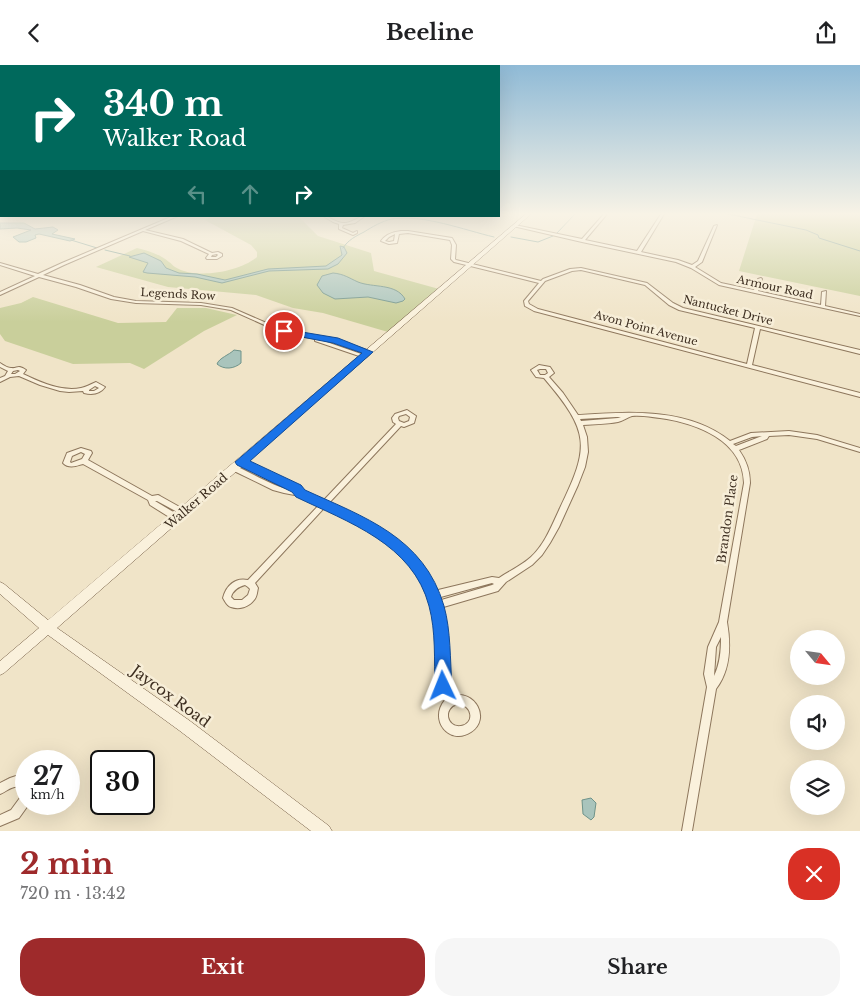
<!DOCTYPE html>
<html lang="en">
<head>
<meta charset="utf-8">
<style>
	body { margin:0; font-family:"Libre Baskerville",serif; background:#f6f6f6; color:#202124; height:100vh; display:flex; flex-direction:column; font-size:19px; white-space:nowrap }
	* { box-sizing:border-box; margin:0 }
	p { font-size:16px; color:#757577 }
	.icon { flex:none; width:28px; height:28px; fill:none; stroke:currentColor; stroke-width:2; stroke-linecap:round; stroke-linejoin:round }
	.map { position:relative; height:766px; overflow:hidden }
	.drawer { display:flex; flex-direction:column; background:#fff; flex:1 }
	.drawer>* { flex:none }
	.guide { position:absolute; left:0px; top:0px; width:500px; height:152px; box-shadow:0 5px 20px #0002; background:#00695c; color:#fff; overflow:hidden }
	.needle { width:32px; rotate:119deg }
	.tools { position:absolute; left:790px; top:565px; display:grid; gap:10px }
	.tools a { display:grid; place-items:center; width:55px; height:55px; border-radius:50%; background:#fff; box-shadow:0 5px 20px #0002; font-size:25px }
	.speed { position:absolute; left:15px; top:685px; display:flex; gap:10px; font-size:25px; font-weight:700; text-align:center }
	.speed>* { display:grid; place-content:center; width:65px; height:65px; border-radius:50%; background:#fff; box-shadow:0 5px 20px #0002; line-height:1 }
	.speed small { font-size:12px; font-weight:400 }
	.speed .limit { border:2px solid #111; border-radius:8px; background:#fff; color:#111 }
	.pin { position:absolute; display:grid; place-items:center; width:42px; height:42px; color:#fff; margin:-21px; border:2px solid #fff; border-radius:50%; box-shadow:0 1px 5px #0007 }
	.me { position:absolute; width:55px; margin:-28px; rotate:358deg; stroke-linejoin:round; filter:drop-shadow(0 0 4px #0008) }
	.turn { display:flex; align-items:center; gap:18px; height:105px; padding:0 20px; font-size:22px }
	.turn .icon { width:65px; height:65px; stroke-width:2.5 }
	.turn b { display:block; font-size:35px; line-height:42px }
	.lanes { display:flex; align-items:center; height:48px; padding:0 20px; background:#0003; justify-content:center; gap:25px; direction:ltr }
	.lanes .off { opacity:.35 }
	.round { display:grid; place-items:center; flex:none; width:52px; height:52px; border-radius:20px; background:#f6f6f6 }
	.head { display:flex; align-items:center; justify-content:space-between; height:85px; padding:0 20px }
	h1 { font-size:30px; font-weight:800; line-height:38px; color:#9e2a2b }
	.action { display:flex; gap:10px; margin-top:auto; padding:10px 20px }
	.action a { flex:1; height:58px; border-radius:20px; background:#9e2a2b; color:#fff; font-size:20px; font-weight:800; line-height:58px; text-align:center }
	.action a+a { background:#f6f6f6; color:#202124 }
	header { display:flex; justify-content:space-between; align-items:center; height:65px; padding:0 20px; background:#fff; font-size:22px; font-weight:800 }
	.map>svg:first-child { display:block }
	.green { fill:#c9cf9b }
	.water { fill:#a9c4bc; stroke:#6f938a }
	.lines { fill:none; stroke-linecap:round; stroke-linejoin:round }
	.stream { stroke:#6f938a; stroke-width:1 }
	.street-casing { stroke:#8d765c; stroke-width:2 }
	.secondary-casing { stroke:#6f573f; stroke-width:1 }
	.street { fill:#faf1dc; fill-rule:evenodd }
	.secondary { fill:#faf1dc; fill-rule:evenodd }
	.route { fill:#1a73e8; stroke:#114b97 }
	.labels { text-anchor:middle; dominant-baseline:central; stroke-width:5; stroke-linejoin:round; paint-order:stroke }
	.far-street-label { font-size:11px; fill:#3d2e20; stroke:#f7eed8 }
	.street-label { font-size:12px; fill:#3d2e20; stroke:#f7eed8 }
	.near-street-label { font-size:15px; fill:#3d2e20; stroke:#f7eed8 }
</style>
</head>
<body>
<header><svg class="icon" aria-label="back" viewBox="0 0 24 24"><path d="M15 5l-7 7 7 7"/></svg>Beeline<svg class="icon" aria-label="share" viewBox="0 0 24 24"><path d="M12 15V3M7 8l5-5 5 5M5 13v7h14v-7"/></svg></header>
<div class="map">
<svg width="860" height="766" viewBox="0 0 860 766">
	<rect width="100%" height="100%" fill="#f0e4c8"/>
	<path class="green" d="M757 149H860V231L739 206Z
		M213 151H298L318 171 371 188 374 206 439 224 388 267 323 248 293 243 256 230 168 222 96 202 137 183C148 186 160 189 169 197 171 198 173 201 175 202 195 215 240 207 257 192V187L251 180 205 155Z
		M33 232 118 258 166 257 177 243H206L237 250 204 266 144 304 130 298 73 299 5 276 0 269V243L21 238Z"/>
	<path class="water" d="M0 158H24L35 164 53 162 58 165 52 169 75 174 70 176 39 169 35 170 36 173 26 177H19L13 172 31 165 17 163 0 164Z
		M340 181 344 182 347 188 338 199 328 204 269 206 222 218 195 212 147 208 143 207 148 198 129 192 144 188 161 196 166 203 179 208 197 209 225 215 268 204 326 201 342 190Z
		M333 208C344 209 349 213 358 217 373 223 396 218 405 234L403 236 396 238 368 232 335 234 323 228 317 220 322 211Z
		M234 285 241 286V298C234 304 224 305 217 299 219 293 229 290 234 285Z
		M591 733 596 738 594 752 591 755 583 749 582 735Z"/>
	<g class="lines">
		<path class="stream" d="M728 149 806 165 818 170 819 173 860 186
			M557 168 575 149
			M511 172 538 177 553 171
			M71 175 97 183
			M343 183C348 175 356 171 364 167 372 162 382 156 392 154 423 149 464 165 494 172
			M105 185 130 191"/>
		<g class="street-casing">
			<path id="street" d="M604 149H607L585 175 637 186 661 149H664L641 187 678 195 692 200 698 196 714 161 717 160 702 197 695 202 721 218 754 225 758 214 761 213 762 214 758 226 821 240 822 227 826 226 825 241 860 249V251L719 220 691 203 676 197 582 177 513 161 515 160 582 174Z
				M173 151H178L145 165 183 174 212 188 218 187 222 189V191L217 194H207L206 193 209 189 181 176 143 166 64 200 43 210 80 220 114 232 136 236 201 238 232 243 285 266 335 274 372 287 369 289 334 276 318 274 367 291 366 292H362L315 276V275L317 274 282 268 231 245 201 240 136 238 111 234 76 222 39 212 0 230V227L35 211 0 200V198L38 209 62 198ZM217 189 218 190 216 192H211L212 190Z
				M323 151C331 152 336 158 344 158 352 158 357 152 365 151L355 158 343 160 342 163 353 168 357 166V168L353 170 339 164V159L333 157Z
				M401 166H408L452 173 456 180 455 194 456 195 541 216 543 214 570 204 581 203 647 218 673 238 683 243 860 285V289L760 264 752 300 860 328V332L534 246 525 241 524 236 539 218 454 197 451 194 452 180 450 175 408 168 399 169 397 178 389 179 381 176C386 169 393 167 401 166ZM395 169 394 176 389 177 385 176 389 172ZM581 205 645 220 669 240 679 245 755 263 747 299 538 244 529 239 528 236 545 216 572 206Z
				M0 298C3 300 8 303 11 303 18 304 17 299 26 305L23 309C40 317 61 327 81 323 86 322 91 319 96 317L105 322C100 329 92 330 84 328L83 326 69 327 60 326 40 320 19 311 10 312 0 317V313L5 311 8 306 0 302ZM18 305 20 306 15 309H11L13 306ZM95 321 99 323 94 326H89V325Z
				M539 300 550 302 554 308 549 312 563 328 578 350C629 347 687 342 730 376L751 368 789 366 817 370 860 383V387L817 374 789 370 769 371 767 374 739 385C746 395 750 405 750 418L727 557C731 580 731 604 716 624L692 766H682L707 622 704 609 708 582 719 557 744 418C743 375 696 358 660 353 651 352 641 350 632 351 628 352 623 356 618 357 607 359 595 359 583 360L587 372 588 387 585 402 578 420 559 462 550 478 542 490 532 500 506 517 498 526 440 543 444 561 448 609 452 631C475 624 491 654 471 667 450 681 428 655 445 635 437 611 439 587 436 563 426 495 382 469 325 442L255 518 258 523C257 527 257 532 254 535 249 542 239 545 231 542 227 541 225 536 223 533 226 521 235 512 248 515L319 440 300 431 284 428 273 425 232 405 231 403 232 401H236C255 410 273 421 293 426L239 399 238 397 241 395H243L298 422 303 427 323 436 396 359 393 357 392 353 395 349 407 345 416 351 414 358 404 362 401 361 329 438C365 455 404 473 426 508 429 514 431 520 434 526L492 512 499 513C509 506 521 501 531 492 545 479 552 460 560 443 590 381 590 367 544 313L536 312 531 305ZM540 304H546L548 308 545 310H540L537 305ZM406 349 410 352 409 356 404 358 399 356 398 353 399 351ZM616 352H621L618 353 581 356 580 354ZM762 371 736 381 733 379 752 372ZM492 518 494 519 492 520 438 536 437 533ZM245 520 248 522 250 524 248 530 242 535H234L231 532C233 525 238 522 245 520ZM721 572C721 586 720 599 714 611L716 582ZM457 639C473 639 475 659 461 661 446 663 443 643 457 639Z
				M81 383 91 386 92 388 88 395 152 431 158 430 160 431 185 445 187 447 185 449 183 450 181 449 157 436H155L180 451 181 453 180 455 177 456 174 455 150 440 148 435 83 399C76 401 69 404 63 398L67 388ZM81 387 85 389 82 394 71 398 70 397 72 391Z
				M16 711 26 714V725C24 724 22 722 19 722 12 720 6 727 0 729V718L10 713Z
				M26 729V739H29L19 753 0 761V750L11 745 22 730Z"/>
		</g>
		<g class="secondary-casing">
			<path id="secondary" d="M526 149H531L57 563 190 656 329 761 332 766H311L180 666 48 570 4 608 0 610V596L39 563 0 529V517L4 519 48 555Z"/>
		</g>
		<use href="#street" class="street"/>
		<use href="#secondary" class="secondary"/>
	</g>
	<linearGradient id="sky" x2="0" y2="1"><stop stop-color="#8fbad6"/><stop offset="0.58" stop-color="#f8f3e6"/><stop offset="1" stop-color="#f8f3e6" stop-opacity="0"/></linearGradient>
	<rect width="860" height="257" fill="url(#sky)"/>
	<path class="route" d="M284 264 338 273 373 287 250 396 301 420 305 425C364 452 424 472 444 541 451 566 450 595 452 621L449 627 443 629 437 627 435 621C434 595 436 567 429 541 413 479 348 457 296 432L292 427 237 400 235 397 362 288 333 278 281 268 280 266Z"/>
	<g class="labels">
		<g class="far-street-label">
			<text transform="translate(775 222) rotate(12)">Armour Road</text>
			<text transform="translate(178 229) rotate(3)">Legends Row</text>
			<text transform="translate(728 245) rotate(14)">Nantucket Drive</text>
			<text transform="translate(646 263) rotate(15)">Avon Point Avenue</text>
		</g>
		<g class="street-label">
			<text transform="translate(196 436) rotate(-41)">Walker Road</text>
			<text transform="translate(727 454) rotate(-82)">Brandon Place</text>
		</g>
		<g class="near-street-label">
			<text transform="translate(171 631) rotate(36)">Jaycox Road</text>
		</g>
	</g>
</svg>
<div class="tools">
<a><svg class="needle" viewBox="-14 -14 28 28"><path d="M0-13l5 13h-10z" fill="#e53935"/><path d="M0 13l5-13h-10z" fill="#757577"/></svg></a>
<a><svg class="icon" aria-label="sound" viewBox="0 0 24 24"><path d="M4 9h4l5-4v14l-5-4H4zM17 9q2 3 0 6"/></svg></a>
<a><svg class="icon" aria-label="layers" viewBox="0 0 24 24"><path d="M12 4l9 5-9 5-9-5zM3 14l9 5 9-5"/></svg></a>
</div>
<div class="speed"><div>27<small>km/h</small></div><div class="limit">30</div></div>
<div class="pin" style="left:284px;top:266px;background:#d93025"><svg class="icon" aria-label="arrive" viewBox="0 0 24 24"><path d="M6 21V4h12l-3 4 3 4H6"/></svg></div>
<svg class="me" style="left:443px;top:621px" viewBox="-20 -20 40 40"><path d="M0-17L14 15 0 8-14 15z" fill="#1a73e8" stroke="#fff" stroke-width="4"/></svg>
<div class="guide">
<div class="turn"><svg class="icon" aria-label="right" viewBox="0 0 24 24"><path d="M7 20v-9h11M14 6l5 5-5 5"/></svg><div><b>340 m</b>Walker Road</div></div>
<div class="lanes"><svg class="icon off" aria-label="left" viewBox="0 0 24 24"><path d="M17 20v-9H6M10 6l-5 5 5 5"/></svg><svg class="icon off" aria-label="ahead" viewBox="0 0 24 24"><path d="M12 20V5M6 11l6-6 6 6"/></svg><svg class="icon" aria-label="right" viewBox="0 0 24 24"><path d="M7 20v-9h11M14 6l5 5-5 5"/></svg></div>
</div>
</div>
<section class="drawer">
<div class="head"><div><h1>2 min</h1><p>720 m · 13:42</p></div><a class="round" style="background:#d93025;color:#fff"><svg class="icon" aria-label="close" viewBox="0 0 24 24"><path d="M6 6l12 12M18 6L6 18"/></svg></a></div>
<div class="action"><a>Exit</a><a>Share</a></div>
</section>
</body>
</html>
